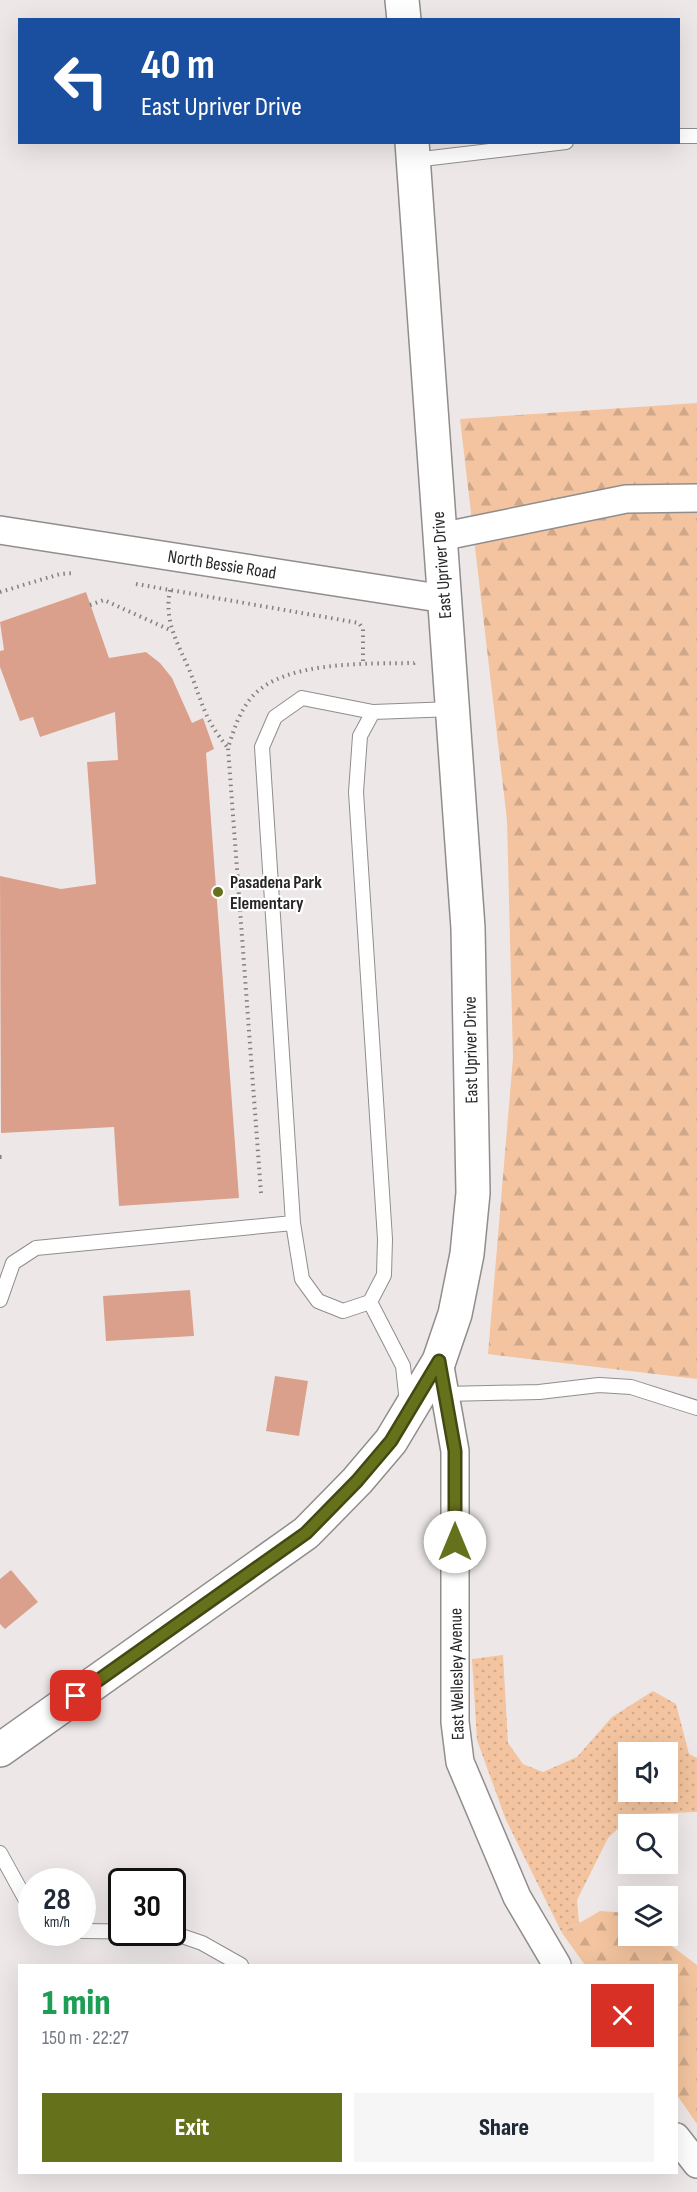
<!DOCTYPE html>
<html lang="en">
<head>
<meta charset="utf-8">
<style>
	body { margin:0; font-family:"Sofia Sans Condensed",sans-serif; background:#f6f6f7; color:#1f2937; height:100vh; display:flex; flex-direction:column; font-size:22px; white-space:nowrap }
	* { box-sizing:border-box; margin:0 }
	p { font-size:20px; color:#747a83 }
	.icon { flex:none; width:33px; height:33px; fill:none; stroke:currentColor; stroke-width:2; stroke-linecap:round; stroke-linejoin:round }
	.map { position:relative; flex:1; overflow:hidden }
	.drawer { position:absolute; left:18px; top:1964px; width:660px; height:210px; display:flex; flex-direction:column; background:#fff; border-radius:0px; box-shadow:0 6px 24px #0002 }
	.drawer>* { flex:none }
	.guide { position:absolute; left:18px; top:18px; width:662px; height:126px; border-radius:0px; box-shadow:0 6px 24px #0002; background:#1a4fa0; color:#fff; overflow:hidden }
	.controls { position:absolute; left:618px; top:1742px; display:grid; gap:12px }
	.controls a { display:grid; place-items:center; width:60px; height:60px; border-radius:0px; background:#fff; box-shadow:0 6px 24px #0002; font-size:30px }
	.speed { position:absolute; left:18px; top:1868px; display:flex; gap:12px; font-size:30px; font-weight:700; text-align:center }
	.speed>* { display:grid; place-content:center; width:78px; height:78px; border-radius:50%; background:#fff; box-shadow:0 6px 24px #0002; line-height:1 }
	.speed small { font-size:15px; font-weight:400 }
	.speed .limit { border:3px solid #111; border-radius:9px; background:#fff; color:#111 }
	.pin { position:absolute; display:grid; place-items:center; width:51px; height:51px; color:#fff; margin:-26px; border-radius:12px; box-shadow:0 3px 9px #0006 }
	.me { position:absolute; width:66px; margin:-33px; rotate:0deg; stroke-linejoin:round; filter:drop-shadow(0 0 4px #0008) }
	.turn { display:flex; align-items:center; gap:21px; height:126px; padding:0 24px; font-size:27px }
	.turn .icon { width:78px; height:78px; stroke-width:2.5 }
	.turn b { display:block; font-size:42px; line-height:51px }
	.round { display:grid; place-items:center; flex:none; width:63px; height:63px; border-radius:0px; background:#f6f6f7 }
	.head { display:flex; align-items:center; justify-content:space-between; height:102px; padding:0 24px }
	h1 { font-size:36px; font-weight:800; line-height:45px; color:#1e9e55 }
	.cta { display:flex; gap:12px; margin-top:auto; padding:12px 24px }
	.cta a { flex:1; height:69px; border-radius:0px; background:#66711b; color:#fff; font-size:24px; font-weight:800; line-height:69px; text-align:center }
	.cta a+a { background:#f6f6f7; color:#1f2937 }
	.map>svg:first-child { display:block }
	.grass { fill:url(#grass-dots); fill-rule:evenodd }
	.forest { fill:url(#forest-firs) }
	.building { fill:#dba08b }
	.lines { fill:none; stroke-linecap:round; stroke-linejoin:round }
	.service-casing { stroke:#918d8c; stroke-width:16 }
	.minor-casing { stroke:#918d8c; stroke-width:30 }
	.secondary-casing { stroke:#918d8c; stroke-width:36 }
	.path { stroke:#83807f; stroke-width:4; stroke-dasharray:1.5 4.5; stroke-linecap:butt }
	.service { stroke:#fff; stroke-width:14 }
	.minor { stroke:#fff; stroke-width:27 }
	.secondary { stroke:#fff; stroke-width:33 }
	.route-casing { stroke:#424912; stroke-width:15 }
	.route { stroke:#66711b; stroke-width:10 }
	.poi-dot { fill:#66711b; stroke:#fff; stroke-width:2 }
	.labels { text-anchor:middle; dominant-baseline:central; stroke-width:4.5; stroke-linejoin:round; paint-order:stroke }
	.street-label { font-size:18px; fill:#272525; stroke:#fff }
	.poi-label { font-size:18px; font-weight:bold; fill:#272525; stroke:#fff; text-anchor:start }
</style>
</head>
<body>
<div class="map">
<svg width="697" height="2192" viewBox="0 0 697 2192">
	<defs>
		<pattern id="grass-dots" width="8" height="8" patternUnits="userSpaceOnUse" patternTransform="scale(1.5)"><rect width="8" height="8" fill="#f3c49f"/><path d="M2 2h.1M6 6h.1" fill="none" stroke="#d0a889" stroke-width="1.8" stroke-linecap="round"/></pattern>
		<pattern id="forest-firs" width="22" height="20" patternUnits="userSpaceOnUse" patternTransform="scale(1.5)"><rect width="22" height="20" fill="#f3c49f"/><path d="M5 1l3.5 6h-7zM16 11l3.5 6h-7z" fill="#d0a889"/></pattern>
	</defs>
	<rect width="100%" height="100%" fill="#ede8e7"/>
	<path class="grass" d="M503 1655 508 1743 523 1764 543 1772 577 1757 612 1717 653 1691 676 1704 689 1754 697 1758V1812L634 1814 608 1838 577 1900 579 1923 562 1933 506 1820 477 1740 472 1659ZM628 1752H668V1791H628Z"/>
	<path class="forest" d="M697 403V1379L488 1354 513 1058 507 820 460 419Z
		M600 1911 628 1913V1935H657L697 1965V2124L677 2095 676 1965H585L562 1933Z"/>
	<path class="building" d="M86 592 109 658 146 652 160 663 172 678 192 723 203 718 214 749 206 753 239 1198 119 1206 114 1127 1 1133 0 876 61 889 96 884 87 762 118 760 115 712 40 737 33 717 20 721 0 667V651L4 650 0 622Z
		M190 1290 194 1336 106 1341 103 1296Z
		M275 1376 308 1381 299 1436 266 1431Z
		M11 1570 38 1602 5 1629 0 1624V1579Z"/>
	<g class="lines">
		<g class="service-casing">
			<path id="service" d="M678 136H697
				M414 160 566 142
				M373 712 360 736 356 792 385 1239 384 1275 370 1302 343 1311 318 1301 302 1279 293 1223 262 747 275 717 302 698 373 712 453 709
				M0 1300 13 1263 36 1248 293 1223
				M370 1302 403 1366 407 1403
				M444 1394 539 1392 599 1385 631 1387 697 1408
				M0 1853 32 1911
				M82 1931 160 1932
				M170 1932 202 1943 241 1965"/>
		</g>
		<g class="minor-casing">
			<path id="minor" d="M0 530 445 599
				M440 537 626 499 697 498
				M439 1361 455 1451V1722L460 1762 517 1897 557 1965
				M676 2137 697 2164"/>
		</g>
		<g class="secondary-casing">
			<path id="secondary" d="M402 0 404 20
				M0 1750 306 1533 357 1481 391 1441 439 1361 455 1314 467 1254 473 1193 468 928 412 142"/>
		</g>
		<path class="path" d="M136 584 359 623 363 629V665
			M170 590C164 621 177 642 189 669 203 704 203 717 228 748
			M0 592 60 574 75 573
			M90 605 104 600 170 630
			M0 1157H6
			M261 1193 228 748C234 729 239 713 251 698 282 660 369 664 414 663L418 660"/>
		<use href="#service" class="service"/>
		<use href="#minor" class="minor"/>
		<use href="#secondary" class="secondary"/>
	</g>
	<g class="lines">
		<g class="route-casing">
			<path id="route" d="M76 1696 306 1533 357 1481 391 1441 439 1361 455 1451V1542"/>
		</g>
		<use href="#route" class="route"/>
	</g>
	<circle class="poi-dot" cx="218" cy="892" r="6"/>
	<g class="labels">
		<g class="street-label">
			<text transform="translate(222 565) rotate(9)">North Bessie Road</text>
			<text transform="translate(442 565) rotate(-94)">East Upriver Drive</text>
			<text transform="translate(471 1050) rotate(-91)">East Upriver Drive</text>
			<text transform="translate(457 1674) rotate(-91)">East Wellesley Avenue</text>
		</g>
		<g class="poi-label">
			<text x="230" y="882">Pasadena Park<tspan x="230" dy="21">Elementary</tspan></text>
		</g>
	</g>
</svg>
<div class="controls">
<a><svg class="icon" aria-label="sound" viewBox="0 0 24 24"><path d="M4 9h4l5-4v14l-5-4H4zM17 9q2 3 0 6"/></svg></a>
<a><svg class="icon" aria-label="search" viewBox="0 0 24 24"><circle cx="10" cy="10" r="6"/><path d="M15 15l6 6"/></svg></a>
<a><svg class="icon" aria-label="layers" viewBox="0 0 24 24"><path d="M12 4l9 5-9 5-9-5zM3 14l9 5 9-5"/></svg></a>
</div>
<div class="speed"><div>28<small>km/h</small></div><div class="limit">30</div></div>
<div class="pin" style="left:76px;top:1696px;background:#d93025"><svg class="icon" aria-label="arrive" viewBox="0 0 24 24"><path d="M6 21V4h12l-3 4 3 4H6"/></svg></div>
<svg class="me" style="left:455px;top:1542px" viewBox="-20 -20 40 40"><circle r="19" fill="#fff"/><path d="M0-13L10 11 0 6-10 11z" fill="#66711b"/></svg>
<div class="guide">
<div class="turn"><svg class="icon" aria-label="left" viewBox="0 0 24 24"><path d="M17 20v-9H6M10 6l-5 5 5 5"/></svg><div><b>40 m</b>East Upriver Drive</div></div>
</div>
<section class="drawer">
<div class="head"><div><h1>1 min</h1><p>150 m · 22:27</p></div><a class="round" style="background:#d93025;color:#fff"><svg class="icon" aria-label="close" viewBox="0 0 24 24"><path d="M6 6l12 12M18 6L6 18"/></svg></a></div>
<div class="cta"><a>Exit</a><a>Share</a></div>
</section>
</div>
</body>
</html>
